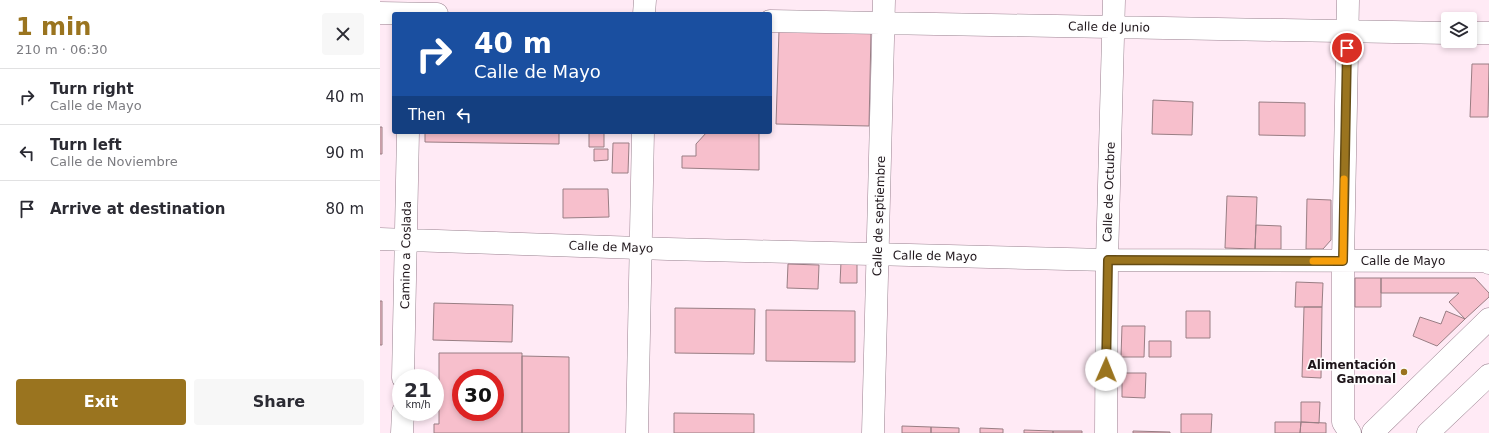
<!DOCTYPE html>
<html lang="en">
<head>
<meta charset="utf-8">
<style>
	body { margin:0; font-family:"DejaVu Sans",sans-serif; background:#f7f7f7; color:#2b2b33; height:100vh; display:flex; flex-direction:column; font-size:15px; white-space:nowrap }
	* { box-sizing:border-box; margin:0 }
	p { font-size:13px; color:#7c7c81 }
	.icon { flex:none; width:22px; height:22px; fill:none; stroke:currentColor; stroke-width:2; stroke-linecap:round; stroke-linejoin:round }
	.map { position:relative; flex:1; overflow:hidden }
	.sheet { display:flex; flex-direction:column; background:#fff; width:380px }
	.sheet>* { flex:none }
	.top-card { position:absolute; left:12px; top:12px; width:380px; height:122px; border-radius:4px; box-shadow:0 2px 6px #0003; background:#1a4fa0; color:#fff; overflow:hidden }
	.fabs { position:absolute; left:1061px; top:12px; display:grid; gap:8px }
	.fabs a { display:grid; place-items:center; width:36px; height:36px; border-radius:4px; background:#fff; box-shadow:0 2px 6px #0003; font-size:20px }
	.speed { position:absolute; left:12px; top:369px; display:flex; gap:8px; font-size:20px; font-weight:700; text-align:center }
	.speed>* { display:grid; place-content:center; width:52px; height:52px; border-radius:50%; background:#fff; box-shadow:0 2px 6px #0003; line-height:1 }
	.speed small { font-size:10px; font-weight:400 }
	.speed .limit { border:6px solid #d22; background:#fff; color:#111 }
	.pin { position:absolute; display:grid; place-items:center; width:34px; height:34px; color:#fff; margin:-17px; border:2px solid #fff; border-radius:50%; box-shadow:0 1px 4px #0007 }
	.me { position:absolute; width:44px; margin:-22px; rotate:1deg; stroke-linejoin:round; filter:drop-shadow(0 0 3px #0008) }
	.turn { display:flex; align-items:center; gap:14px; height:84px; padding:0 16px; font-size:18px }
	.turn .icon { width:52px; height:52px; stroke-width:2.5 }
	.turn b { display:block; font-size:28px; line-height:34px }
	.then { display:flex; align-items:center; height:38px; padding:0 16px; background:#0003; gap:8px; font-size:15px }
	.round { display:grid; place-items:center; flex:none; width:42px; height:42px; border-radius:4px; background:#f7f7f7 }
	.overview { display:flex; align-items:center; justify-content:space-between; height:68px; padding:0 16px }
	h1 { font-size:24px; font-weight:800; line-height:30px; color:#9a741f }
	.button { display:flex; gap:8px; margin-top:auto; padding:8px 16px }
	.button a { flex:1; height:46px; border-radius:4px; background:#9a741f; color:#fff; font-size:16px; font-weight:800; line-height:46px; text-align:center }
	.button a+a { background:#f7f7f7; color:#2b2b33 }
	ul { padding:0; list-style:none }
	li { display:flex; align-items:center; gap:12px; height:56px; padding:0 16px; border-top:1px solid #e1e1e2 }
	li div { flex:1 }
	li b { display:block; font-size:15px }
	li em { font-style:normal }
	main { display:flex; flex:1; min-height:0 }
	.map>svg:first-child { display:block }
	.building { fill:#f7bfcc; stroke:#997e84; fill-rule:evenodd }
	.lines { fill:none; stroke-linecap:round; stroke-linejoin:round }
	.minor-casing { stroke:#9a8290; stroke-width:23 }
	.minor { stroke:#fff; stroke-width:22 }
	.route-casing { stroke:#644b14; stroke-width:10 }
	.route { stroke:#9a741f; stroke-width:7 }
	.slow { stroke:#f59e0b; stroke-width:7 }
	.poi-dot { fill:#9a741f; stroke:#fefefe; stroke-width:1.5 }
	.labels { text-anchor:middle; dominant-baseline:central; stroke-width:3; stroke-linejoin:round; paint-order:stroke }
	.street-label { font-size:12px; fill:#1e151a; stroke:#fefefe }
	.poi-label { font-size:12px; font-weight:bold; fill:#1e151a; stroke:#fefefe; text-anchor:end }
</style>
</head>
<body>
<main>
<section class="sheet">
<div class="overview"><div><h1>1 min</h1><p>210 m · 06:30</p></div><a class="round"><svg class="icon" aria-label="close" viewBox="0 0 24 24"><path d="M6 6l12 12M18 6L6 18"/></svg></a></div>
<ul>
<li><svg class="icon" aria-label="right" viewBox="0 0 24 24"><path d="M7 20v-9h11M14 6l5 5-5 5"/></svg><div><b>Turn right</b><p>Calle de Mayo</p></div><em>40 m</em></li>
<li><svg class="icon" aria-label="left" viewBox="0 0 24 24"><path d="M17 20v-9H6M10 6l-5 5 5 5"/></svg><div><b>Turn left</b><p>Calle de Noviembre</p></div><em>90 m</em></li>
<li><svg class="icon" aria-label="arrive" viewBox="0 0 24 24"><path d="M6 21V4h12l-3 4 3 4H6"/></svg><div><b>Arrive at destination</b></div><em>80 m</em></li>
</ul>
<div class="button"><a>Exit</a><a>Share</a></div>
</section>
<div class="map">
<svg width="1109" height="433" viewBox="0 0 1109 433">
	<rect width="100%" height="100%" fill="#ffeaf5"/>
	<path class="building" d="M399 30 491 32 489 126 396 124Z
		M1092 64H1109L1108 117H1090Z
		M773 100 813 102 812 135 772 134Z
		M879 102 925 103V136L879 135Z
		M0 127H2V154H0Z
		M45 132H179V144L45 142Z
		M209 132H224V147H209Z
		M327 132H379V170L302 168V156H316V144Z
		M233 143H249L248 173H232Z
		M214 149H228V160L214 161Z
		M183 189H228L229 217 183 218Z
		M847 196 877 197 875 249 845 248Z
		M927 199 951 200V240L943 249H926Z
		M876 225 901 226V249H875Z
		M461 262H477V283H460Z
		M408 264 439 265 438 289 407 288Z
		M975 278H1001V307H975Z
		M1001 278H1095L1109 293V297L1085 319 1069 302 1079 293H1001Z
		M916 282 943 283 942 307H915Z
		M0 301H2V345H0Z
		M54 303 133 305 132 342 53 340Z
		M924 307H942L941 378 922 377Z
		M295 308 375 309 374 354 295 353Z
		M386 310 475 311V362L386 361Z
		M806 311H830V338H806Z
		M1066 311 1085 319 1057 346 1033 336 1040 317 1061 324Z
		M742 326H765L764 357H741Z
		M769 341H791V357H769Z
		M59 353H142V433H54V424H59ZM81 378H115V412H81Z
		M142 356 189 357V433H142Z
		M742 373H766L765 398 742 397Z
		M921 402H940L939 423 921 422Z
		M294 413 374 414V433H294Z
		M801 414H832L831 433H801Z
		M895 422H921L920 433H895Z
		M921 422 946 423V433H920Z
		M522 426 551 427V433H522Z
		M551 427 579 428V433H551Z
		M600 428 623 429V433H600Z
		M644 430 673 431V433H644Z
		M673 431H702V433H673Z
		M753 431 790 432V433H753Z"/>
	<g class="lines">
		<g class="minor-casing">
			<path id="minor" d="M968 0 963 261V422L970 433
				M0 13 57 14
				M264 14 265 0
				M390 21 1068 33
				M1090 33H1109
				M0 239 288 249 727 260 1106 261 1109 263
				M23 378 28 132
				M993 432 1109 319
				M22 433 23 412
				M257 433 263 132
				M493 433 504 0
				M726 433 727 260 734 0
				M1048 433 1109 375"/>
		</g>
		<use href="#minor" class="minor"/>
	</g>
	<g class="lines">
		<g class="route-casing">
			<path id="route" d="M726 370 728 260 963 261 967 48"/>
		</g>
		<use href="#route" class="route"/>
		<path class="slow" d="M933 261H963L964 179"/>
	</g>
	<circle class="poi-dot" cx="1024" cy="372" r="4"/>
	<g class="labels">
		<g class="street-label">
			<text transform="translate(729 27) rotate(1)">Calle de Junio</text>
			<text transform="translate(729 192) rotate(-88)">Calle de Octubre</text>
			<text transform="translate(499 216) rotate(-88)">Calle de septiembre</text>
			<text transform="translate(231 247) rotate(2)">Calle de Mayo</text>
			<text transform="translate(26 255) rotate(-89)">Camino a Coslada</text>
			<text transform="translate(555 256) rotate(1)">Calle de Mayo</text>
			<text x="1023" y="261">Calle de Mayo</text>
		</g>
		<g class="poi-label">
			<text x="1016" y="365">Alimentación<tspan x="1016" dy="14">Gamonal</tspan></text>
		</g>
	</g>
</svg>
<div class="fabs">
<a><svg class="icon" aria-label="layers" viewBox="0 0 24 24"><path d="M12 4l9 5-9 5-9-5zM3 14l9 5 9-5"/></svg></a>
</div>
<div class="speed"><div>21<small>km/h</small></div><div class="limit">30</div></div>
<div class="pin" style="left:967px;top:48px;background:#d93025"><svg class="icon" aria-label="arrive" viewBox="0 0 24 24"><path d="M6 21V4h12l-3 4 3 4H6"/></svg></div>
<svg class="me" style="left:726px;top:370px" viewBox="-20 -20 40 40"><circle r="19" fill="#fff"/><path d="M0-13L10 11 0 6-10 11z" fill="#9a741f"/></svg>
<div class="top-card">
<div class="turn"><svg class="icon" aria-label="right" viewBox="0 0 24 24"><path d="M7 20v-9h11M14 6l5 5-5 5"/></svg><div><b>40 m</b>Calle de Mayo</div></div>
<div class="then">Then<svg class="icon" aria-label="left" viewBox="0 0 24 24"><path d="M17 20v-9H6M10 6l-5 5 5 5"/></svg></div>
</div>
</div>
</main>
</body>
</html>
